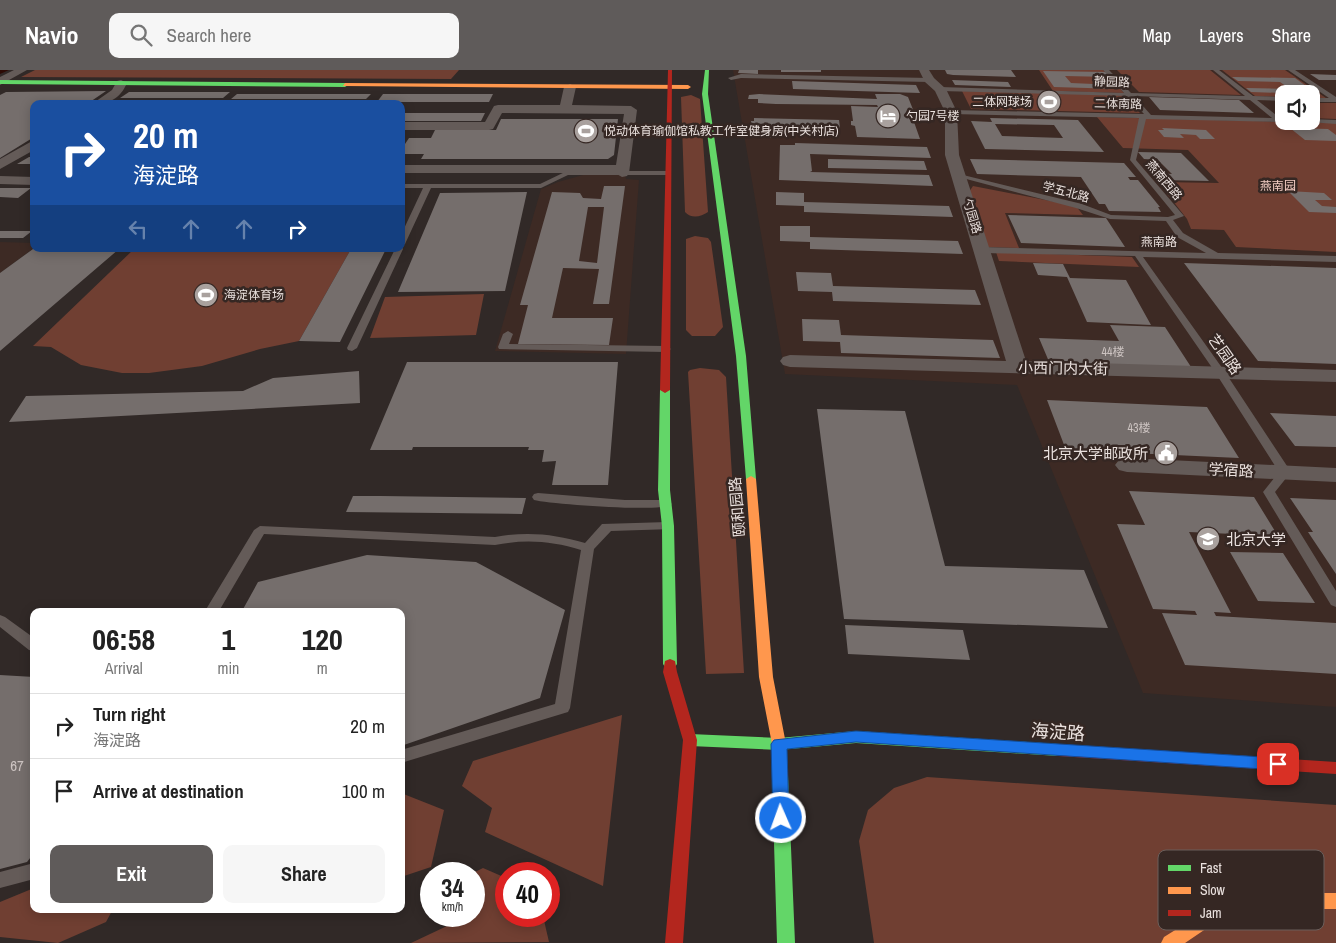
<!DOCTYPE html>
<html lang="en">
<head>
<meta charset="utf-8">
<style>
	body { margin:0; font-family:"Archivo Narrow","Noto Sans SC",sans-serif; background:#f6f6f6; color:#222; height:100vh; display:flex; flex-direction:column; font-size:19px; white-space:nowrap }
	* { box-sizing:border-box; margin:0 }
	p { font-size:16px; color:#767676 }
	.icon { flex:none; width:28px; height:28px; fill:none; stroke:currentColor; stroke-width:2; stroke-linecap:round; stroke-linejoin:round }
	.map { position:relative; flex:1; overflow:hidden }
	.sheet { position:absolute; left:30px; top:538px; width:375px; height:305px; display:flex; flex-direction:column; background:#fff; border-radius:10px; box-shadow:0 2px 12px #0003 }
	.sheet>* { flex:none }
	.hud { position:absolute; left:30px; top:30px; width:375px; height:152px; border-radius:10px; box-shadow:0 2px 12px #0003; background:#1a4fa0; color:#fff; overflow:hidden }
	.tools { position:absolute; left:1275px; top:15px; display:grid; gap:10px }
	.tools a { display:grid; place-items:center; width:45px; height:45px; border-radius:10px; background:#fff; box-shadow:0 2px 12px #0003; font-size:25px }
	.speed { position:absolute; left:420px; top:792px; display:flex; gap:10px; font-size:25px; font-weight:700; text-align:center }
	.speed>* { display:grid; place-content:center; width:65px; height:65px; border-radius:50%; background:#fff; box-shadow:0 2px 12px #0003; line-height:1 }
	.speed small { font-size:12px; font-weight:400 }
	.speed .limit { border:8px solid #d22; background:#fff; color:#111 }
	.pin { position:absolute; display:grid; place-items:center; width:42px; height:42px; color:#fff; margin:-21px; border-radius:10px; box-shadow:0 2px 8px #0006 }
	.me { position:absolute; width:55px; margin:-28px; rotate:358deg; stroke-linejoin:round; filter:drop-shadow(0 0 4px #0008) }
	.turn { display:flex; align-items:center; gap:18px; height:105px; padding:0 20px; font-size:22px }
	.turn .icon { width:65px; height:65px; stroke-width:2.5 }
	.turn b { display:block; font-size:35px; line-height:42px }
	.lanes { display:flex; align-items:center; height:48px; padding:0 20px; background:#0003; justify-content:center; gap:25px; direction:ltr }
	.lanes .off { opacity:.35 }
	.eta { display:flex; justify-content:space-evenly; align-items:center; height:85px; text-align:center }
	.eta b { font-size:30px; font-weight:700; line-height:35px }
	.cta { display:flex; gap:10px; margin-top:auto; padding:10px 20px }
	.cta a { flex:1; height:58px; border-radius:10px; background:#5f5b5a; color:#fff; font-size:20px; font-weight:700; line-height:58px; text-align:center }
	.cta a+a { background:#f6f6f6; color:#222 }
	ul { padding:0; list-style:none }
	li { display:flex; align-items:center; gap:15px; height:65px; padding:0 20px; border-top:1px solid #e0e0e0 }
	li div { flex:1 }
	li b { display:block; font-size:19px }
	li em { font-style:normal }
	header { display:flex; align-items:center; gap:30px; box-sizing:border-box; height:70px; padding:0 25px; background:#5f5b5a; color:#fff }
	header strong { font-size:24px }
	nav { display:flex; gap:28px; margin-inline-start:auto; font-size:18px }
	.search { width:350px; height:45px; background:#f6f6f6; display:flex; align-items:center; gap:12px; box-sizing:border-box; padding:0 18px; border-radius:10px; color:#767676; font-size:19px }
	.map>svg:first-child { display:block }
	.built { fill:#3d2a24; fill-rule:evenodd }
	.green { fill:#703f32 }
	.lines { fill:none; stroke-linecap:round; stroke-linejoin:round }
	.canal { fill:#2d0a04; fill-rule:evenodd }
	.building { fill:#756e6c; fill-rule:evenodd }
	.lane { fill:#645b58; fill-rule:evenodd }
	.street { fill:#645b58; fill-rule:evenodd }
	.fast { fill:#63d668; fill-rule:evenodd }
	.slow { fill:#ff974d; fill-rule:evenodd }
	.jam { fill:#b3261e; fill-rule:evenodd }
	.route { fill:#1a73e8; stroke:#114b97 }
	.labels { text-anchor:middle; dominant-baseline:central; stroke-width:5; stroke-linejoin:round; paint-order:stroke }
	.far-street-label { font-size:12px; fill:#eae1de; stroke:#352723 }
	.far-poi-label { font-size:12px; fill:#eae1de; stroke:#352723; text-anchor:start }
	.far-park-label { font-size:12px; fill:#f3cdc3; stroke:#352723 }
	.number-label { font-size:12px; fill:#cdc4c2 }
	.street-label { font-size:15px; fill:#eae1de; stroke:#352723 }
	.poi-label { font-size:15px; fill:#eae1de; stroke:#352723; text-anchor:end }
	.near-number-label { font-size:15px; fill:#cdc4c2 }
	.near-street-label { font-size:18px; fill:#eae1de; stroke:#352723 }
	.key { fill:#352723; stroke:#6b5f5b; stroke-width:1 }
	.key-label { font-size:14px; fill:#eae1de }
</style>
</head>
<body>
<header>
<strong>Navio</strong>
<div class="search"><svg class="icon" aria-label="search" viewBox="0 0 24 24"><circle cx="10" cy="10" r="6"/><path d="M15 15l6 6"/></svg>Search here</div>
<nav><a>Map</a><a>Layers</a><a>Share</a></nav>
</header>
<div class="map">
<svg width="1336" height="873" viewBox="0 0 1336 873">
	<rect width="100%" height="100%" fill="#312927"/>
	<path class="built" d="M733 0H1336V637L1143 623 1017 315 785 304ZM1284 24H1311V51H1284Z
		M625 104 626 109 639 110 626 284 495 281 541 119 558 112 583 105Z
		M0 172 34 173V178L0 203Z"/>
	<path class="green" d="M35 0H459L451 9 21 7Z
		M1039 0H1103L1124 23 1053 21Z
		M1117 0H1210L1241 25 1139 22Z
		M1222 0H1285L1326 28H1311V24H1284V27L1255 26Z
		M962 21 1124 25 1140 43 971 39Z
		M691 25 700 29 708 142C701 147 691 149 685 142L681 27Z
		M1311 33H1336V49L1311 48Z
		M1097 47 1336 53V182L1236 177 1224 160 1191 159 1187 149 1158 112 1219 113 1188 80 1123 78Z
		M973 116 1076 136 1083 145 1005 143 1019 178 988 177 969 122Z
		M695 166 708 168 711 172 723 257 715 266H692L686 260V169Z
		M134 179H351L299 271 260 279 202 296 149 303H122L81 295 51 277 33 276Z
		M996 182 1132 187 1139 197 999 191Z
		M484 224 476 265 370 268 385 227Z
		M700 298 719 300 726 307 744 603 706 604 688 302 690 300Z
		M622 645 603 816 485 762 492 738 462 716 473 691Z
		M927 707 1336 735V873H874L859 771 868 740 894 718Z
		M401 723 444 740 431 797 401 807Z
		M483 798 506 808V846H543L549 872 411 873 447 856V846H474V804H471Z
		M34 818V839H113L106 852 58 873 0 867V832Z"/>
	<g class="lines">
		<path class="canal" d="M0 0H9L0 4Z"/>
	</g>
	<path class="building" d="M739 0H758V4L738 3Z
		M781 0H821V2H781Z
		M945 0H1011L1016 7 953 5 947 4Z
		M1043 1 1106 2 1110 7 1065 6 1071 13 1117 15 1120 19 1054 17Z
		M1310 4 1336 5V10H1319Z
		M1232 7 1295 8 1317 24 1251 22 1246 18 1290 19 1280 12 1238 11Z
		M952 10 1008 12 1011 17 955 15Z
		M792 11 916 15 920 23 793 19Z
		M106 21 87 34H34V67L0 88V25L6 22Z
		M129 22H230L223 28H120Z
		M237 24H371L366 29H231Z
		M383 24H493L489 32H377Z
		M759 24 877 29 875 24H900L908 27 914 42 923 44 924 49 914 52 920 69 857 67 855 56 851 55V51H853L851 36 878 37 877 35 776 34 758 33V29H748L749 25Z
		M1149 27 1239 30 1254 43 1160 40Z
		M401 43H485L481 51H401Z
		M754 48 839 50 840 58 763 56V58L772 59V68L752 67 751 51H754Z
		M990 48 1078 50 1104 82 985 79 971 51 992 52ZM995 54 1054 55 1063 68 1002 66Z
		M501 49H618L614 85 608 89H421L424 84H401V80L409 68H431L435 60H496Z
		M1162 58 1206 60 1215 69H1200L1196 65 1180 64 1184 68 1164 67 1158 60H1164Z
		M1290 58 1328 59 1336 65V71L1305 70Z
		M795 73 927 77 931 88 810 84 812 101 810 102 929 105 933 116 779 110 780 75H795Z
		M1138 82 1181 83 1209 111 1162 110 1156 103 1172 104 1158 90 1144 89Z
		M29 87H34V94H17Z
		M828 89 924 91 927 100 828 98Z
		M970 89 1124 93 1136 107H1128L1130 110H1138L1160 137H1158L1161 142 1109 141 1105 134H1099L1081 107 977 104Z
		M604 116H625L609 234H593L599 199 563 198 552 248H613L609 275 518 274 528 235H520L552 122 580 123 583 128 601 129ZM588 137H604L597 193 579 191Z
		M0 118H31L18 128 0 127Z
		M1288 121 1324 123 1332 130H1315L1322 136 1336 137V143L1309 142Z
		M527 122 505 221 398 222 440 123Z
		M776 122 804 123V132L949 136 953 147 804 142V136L776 135Z
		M1008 145 1106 148 1125 177 1021 173Z
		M780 156H810V167L958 171 963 184 810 179V172L780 171Z
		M0 161H32L23 168H0Z
		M33 179H119L0 281V203Z
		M351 179H386L340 272 299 271Z
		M1033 193 1063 194 1070 208 1126 210 1151 255 1087 252 1067 207 1038 205Z
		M1184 193 1336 198V294L1258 291Z
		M796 202 831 203 833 216 975 220 981 235 833 231 832 222 798 221Z
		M802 249 839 250 841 265 993 270 1000 288 841 283 840 272 803 271Z
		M1110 255 1165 257 1193 300 1050 294 1039 268 1119 271Z
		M407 292H618L608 415H552L556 391 542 392 544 380H528L529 377H413L412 380H370Z
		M359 301 360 333 9 352 26 326 243 321 273 308Z
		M1047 330 1207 337 1239 388 1066 380Z
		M817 339 905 341 945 496 1084 500 1108 558 844 549Z
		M1270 343 1336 346V377L1295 376Z
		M1129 421 1254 427 1278 466 1189 462 1231 543 1214 542 1216 546 1336 553V604L1185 595 1162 543 1197 545 1195 541 1153 539 1117 454 1145 455Z
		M353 426H381L526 428 522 444 346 442Z
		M1290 428 1336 430V504L1308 462H1313Z
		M1230 482 1283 483 1315 533 1258 531Z
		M367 485 476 492 565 540 540 628 401 676V541H242L258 512Z
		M845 555 963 560 970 590 848 584Z
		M0 605 34 607V783L27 792 0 799Z"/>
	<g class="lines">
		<path class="lane" d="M1103 0H1109L1131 23 1245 26 1213 0H1219L1253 26 1284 27V31L1257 30 1280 48H1284V51H1286L1284 52 1146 49 1136 90 1184 146 1173 150 1183 163 1218 183 1336 186V192L1143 187 1225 302 1291 402 1275 422 1336 521V537L1331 535 1263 422 1279 402 1215 302 1135 186 982 183 978 180 982 177 1206 183 1177 167 1166 151 1110 149 1076 138 955 106 959 104 1082 134 1111 145 1168 147 1175 145 1130 90 1139 48 951 44 948 42 951 40 1144 44 1127 26 940 21 937 19 940 17 1124 23ZM1134 26 1250 30 1272 48 1151 45Z
			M1288 0H1295L1336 27V32H1311V28H1329Z
			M741 4 929 8 932 10 929 12 741 8 731 10 728 8Z
			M1311 49 1336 50V54L1309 52Z
			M567 101H667L671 103 667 105H568L541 118H431L405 174 401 176V165L423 118H401V114H540Z
			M402 177 403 179 357 278 352 281 348 280 347 278 395 179Z
			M508 261 513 264 509 274 666 276 671 279 666 282 499 279 498 277 503 264Z
			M538 423 625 430H666L672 434C664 443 550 434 534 430L532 427 534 424Z
			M668 452 674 456 673 459 611 461 594 479 570 638 568 642 401 693V680L555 634 581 480C552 471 525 469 495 475L264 464 219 541H205L254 460 260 456 495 467C527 461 555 464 585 473L602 454Z
			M0 545 5 547 34 568V581L29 580 0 557Z
			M34 793V809L0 818V802Z"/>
		<path class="street" d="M14 0H27L0 15V7Z
			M919 0H929L934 8 946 19 957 42 959 85 1026 291 1336 300V312L790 297 783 295 780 291 783 287 790 285 1006 291 945 85V42L935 21 925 12Z
			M121 10 127 13C120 29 109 34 92 34L112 20 117 11Z
			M570 14 576 17 572 35 631 36 637 40 629 103 627 106 622 107 615 103H401V95H616L624 44 502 43 493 59 489 60H401V52H485L494 36 498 35H560L564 17Z
			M34 70V80L0 99V89Z
			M0 106 34 107V115L0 114Z
			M1127 388 1336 398V412L1127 402 1119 400 1115 395 1119 390Z"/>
		<path class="fast" d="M705 0H709L708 24 746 286 756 409 751 412 746 409 736 286 702 24Z
			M0 10 345 13 348 15 345 17 0 14Z
			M665 317 670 320V420L674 456 677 594 675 597H665L663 594 662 456 658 420 660 320Z
			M856 661 1058 674 1063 676 1065 680 1063 684 1058 686 856 673 779 680 690 676 685 674 683 670 685 666 690 664 779 668Z
			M780 700 785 702 788 706 795 873H777L772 706 775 702Z"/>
		<path class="slow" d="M345 13 688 15 691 17 688 19 343 16Z
			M751 406 756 409 773 607 786 674 788 706 785 710 780 712 775 710 772 706V674L759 607 746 409Z
			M1299 823H1336V839H1299L1256 844 1216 852 1185 873H1161L1164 867 1212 837 1256 828Z"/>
		<path class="jam" d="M668 0H672L670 320 665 323 660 320Z
			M670 589 675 591 677 602 697 670 683 873H665L683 670 663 602 665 591Z
			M1058 674 1336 692V704L1058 686 1053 684 1051 680 1053 676Z"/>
	</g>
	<path class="route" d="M856 661 1278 688 1284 690 1286 694 1284 698 1278 700 856 672 787 679 789 748 787 753 781 754 776 753 773 748 771 674 774 670Z"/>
	<defs>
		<g id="stadium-disc" transform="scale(1.25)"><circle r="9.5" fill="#a9a19e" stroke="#352723"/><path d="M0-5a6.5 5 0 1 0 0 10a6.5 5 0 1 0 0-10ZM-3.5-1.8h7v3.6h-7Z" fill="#fff"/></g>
		<g id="hotel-disc" transform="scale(1.25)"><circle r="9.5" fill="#a9a19e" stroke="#352723"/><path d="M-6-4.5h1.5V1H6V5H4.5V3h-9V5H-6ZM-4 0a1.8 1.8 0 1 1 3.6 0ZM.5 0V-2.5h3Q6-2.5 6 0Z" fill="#fff"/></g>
		<g id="civic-disc" transform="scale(1.25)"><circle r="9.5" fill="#a9a19e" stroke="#352723"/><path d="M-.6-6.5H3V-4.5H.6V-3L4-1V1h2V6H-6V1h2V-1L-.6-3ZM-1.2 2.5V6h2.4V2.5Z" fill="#fff"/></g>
		<g id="university-disc" transform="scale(1.25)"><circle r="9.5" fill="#a9a19e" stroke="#352723"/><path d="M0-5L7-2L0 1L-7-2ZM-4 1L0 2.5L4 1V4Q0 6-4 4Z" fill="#fff"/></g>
	</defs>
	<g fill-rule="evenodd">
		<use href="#stadium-disc" x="1049" y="32"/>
		<use href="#hotel-disc" x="888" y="46"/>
		<use href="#stadium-disc" x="586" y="61"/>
		<use href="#stadium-disc" x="206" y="225"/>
		<use href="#civic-disc" x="1166" y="383"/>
		<use href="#university-disc" x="1208" y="469"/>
	</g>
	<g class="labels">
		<g class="far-street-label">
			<text transform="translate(1112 12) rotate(2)">静园路</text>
			<text transform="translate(1118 34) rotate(1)">二体南路</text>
			<text transform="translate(1164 110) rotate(50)">燕南西路</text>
			<text transform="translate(1066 122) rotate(15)">学五北路</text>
			<text transform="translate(972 146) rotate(73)">勺园路</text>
			<text x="1159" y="172">燕南路</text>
		</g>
		<g class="far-poi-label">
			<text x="1032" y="32" text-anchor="end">二体网球场</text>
			<text x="906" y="46">勺园7号楼</text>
			<text x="604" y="61">悦动体育瑜伽馆私教工作室健身房(中关村店)</text>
			<text x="224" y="225">海淀体育场</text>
		</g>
		<g class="far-park-label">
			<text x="1278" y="116">燕南园</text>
		</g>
		<g class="number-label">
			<text x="1113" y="282">44楼</text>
			<text x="1139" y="358">43楼</text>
		</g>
		<g class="street-label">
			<text transform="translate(1225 284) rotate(55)">艺园路</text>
			<text transform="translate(1063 298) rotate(1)">小西门内大街</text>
			<text transform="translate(1231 400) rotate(3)">学宿路</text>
			<text transform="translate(737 437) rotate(-95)">颐和园路</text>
		</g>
		<g class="poi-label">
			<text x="1148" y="383">北京大学邮政所</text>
			<text x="1226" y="469" text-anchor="start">北京大学</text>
		</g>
		<g class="near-number-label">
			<text x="17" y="695">67</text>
		</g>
		<g class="near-street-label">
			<text transform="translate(1058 662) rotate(4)">海淀路</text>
		</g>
	</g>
	<rect x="1158" y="780" width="166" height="80" rx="8" class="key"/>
	<rect x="1168" y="795" width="23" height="6" fill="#63d668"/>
	<rect x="1168" y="817" width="23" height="7" fill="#ff974d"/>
	<rect x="1168" y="840" width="23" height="6" fill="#b3261e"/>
	<g class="key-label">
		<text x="1200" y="803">Fast</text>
		<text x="1200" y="825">Slow</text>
		<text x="1200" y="848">Jam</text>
	</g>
</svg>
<div class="tools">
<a><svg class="icon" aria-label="sound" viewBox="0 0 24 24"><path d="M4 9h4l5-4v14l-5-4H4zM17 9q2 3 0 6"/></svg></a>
</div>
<div class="speed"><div>34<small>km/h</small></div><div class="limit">40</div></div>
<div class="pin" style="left:1278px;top:694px;background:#d93025"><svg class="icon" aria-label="arrive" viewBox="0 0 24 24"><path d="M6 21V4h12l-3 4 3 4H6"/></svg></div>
<svg class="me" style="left:781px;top:748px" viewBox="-20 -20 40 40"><circle r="17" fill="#1a73e8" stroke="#fff" stroke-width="3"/><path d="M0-11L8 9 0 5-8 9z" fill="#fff"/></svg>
<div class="hud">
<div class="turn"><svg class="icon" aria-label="right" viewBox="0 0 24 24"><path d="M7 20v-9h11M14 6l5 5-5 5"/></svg><div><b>20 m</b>海淀路</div></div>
<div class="lanes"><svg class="icon off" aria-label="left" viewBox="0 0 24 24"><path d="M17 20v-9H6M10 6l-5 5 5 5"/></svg><svg class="icon off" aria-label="ahead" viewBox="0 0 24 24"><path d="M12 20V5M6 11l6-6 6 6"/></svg><svg class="icon off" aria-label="ahead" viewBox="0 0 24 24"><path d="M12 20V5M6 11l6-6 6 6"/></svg><svg class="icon" aria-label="right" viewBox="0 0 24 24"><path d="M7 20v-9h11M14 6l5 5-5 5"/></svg></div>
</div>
<section class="sheet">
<div class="eta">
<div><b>06:58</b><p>Arrival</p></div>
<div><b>1</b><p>min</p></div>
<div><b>120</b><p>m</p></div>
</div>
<ul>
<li><svg class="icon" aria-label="right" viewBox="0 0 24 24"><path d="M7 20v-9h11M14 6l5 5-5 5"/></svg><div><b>Turn right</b><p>海淀路</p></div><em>20 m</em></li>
<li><svg class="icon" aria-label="arrive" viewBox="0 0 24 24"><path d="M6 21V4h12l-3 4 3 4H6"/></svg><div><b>Arrive at destination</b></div><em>100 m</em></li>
</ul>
<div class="cta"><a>Exit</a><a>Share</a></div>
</section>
</div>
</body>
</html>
